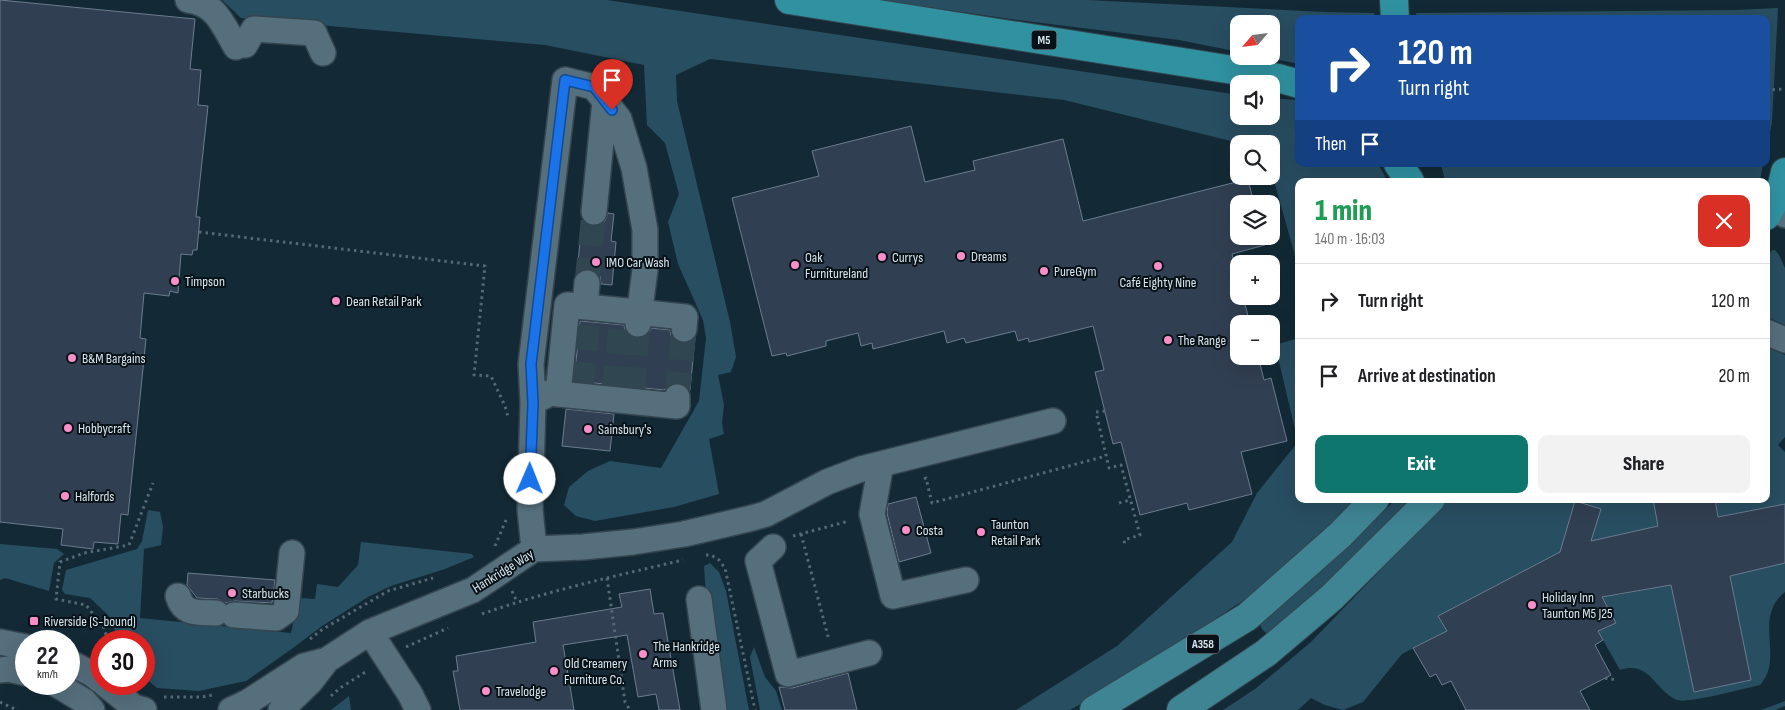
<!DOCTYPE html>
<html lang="en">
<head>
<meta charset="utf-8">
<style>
	body { margin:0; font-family:"Sofia Sans Condensed",sans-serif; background:#f2f2f2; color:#202124; height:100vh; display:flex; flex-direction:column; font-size:19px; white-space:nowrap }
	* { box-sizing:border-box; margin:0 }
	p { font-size:16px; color:#757577 }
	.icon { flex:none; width:28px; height:28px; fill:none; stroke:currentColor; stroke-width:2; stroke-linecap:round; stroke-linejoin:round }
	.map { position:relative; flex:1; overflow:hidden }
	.details { position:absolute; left:1295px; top:178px; width:475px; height:325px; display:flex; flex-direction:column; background:#fff; border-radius:10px; box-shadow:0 5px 20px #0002 }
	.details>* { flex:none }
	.guide { position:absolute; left:1295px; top:15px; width:475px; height:152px; border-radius:10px; box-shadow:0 5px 20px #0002; background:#1a4fa0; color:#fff; overflow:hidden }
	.needle { width:32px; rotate:242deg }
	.buttons { position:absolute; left:1230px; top:15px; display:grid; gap:10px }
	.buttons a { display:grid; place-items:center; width:50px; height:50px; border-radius:10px; background:#fff; box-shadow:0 5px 20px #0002; font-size:25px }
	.speed { position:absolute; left:15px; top:630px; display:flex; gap:10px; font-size:25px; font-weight:700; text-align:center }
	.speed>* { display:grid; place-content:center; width:65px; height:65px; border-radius:50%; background:#fff; box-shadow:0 5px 20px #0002; line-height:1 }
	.speed small { font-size:12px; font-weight:400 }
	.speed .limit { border:8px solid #d22; background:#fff; color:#111 }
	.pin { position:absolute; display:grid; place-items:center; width:42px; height:42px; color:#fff; margin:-51px -21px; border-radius:50% 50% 50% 0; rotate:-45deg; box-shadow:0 0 5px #0007 }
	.pin .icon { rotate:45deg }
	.me { position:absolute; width:55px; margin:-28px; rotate:1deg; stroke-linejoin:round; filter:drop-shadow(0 0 4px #0008) }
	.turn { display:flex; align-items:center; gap:18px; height:105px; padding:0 20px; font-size:22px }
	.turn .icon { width:65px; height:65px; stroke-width:2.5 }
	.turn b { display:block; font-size:35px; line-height:42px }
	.then { display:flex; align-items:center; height:48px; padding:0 20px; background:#0003; gap:10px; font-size:19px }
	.round { display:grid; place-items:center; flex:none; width:52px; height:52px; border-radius:10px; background:#f2f2f2 }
	.headline { display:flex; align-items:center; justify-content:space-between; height:85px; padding:0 20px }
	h1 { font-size:30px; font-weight:800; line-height:38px; color:#1e9e55 }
	.button { display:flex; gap:10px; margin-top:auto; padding:10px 20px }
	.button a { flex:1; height:58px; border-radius:10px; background:#0f766e; color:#fff; font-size:20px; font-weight:800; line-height:58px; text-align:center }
	.button a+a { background:#f2f2f2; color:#202124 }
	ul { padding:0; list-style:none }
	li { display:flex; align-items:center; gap:15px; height:75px; padding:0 20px; border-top:1px solid #e0e0e0 }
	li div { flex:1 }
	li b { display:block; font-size:19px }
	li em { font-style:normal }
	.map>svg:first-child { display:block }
	.green { fill:#284e61 }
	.building { fill:#313f52; stroke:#6c7c90 }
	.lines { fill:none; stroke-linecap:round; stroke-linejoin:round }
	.minor-tunnel { stroke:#304651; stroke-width:25; stroke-dasharray:25 12; stroke-linecap:butt }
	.minor-casing { stroke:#34454f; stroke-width:28 }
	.major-casing { stroke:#34454f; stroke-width:30 }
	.highway-casing { stroke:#34454f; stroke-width:30 }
	.path { stroke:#556974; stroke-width:3; stroke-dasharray:2.5 4; stroke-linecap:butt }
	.minor { stroke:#566f7d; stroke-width:25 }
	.major { stroke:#3f8493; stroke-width:28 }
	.highway { stroke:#3092a1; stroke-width:28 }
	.route-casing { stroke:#114b97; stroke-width:12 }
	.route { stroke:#1a73e8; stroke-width:9 }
	.poi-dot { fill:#f98fc9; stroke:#081117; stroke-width:2 }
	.labels { text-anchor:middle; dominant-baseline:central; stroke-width:4; stroke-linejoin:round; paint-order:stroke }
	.shield { fill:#081117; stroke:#99a5ad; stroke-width:1 }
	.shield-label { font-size:12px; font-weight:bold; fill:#d7e5ed }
	.poi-label { font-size:14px; fill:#d7e5ed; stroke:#081117; text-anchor:start }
	.street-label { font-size:14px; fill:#d7e5ed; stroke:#081117 }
</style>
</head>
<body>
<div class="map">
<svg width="1785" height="710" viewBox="0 0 1785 710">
	<rect width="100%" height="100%" fill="#132a36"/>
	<path class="green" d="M222 0H607L1239 95V116H1271V98L1296 100H1299V164H1378L1385 176 1384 181H1299V270L1271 170V144H1243L1064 100 710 59 676 75 677 101 730 322 736 357 731 372 718 375 724 405 722 423 724 434 709 439 719 494 674 507 595 521 576 516 564 505 569 487 588 471 610 461 661 468 699 401 706 338 703 320 678 264 668 222 679 194 665 143 647 125 644 65 545 45 241 18Z
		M879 0H1087L1324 12 1374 13 1375 19H1299V64L1260 56H1271V24H1239V52L1179 40 1010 19Z
		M1778 8 1772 123 1766 151V19H1417L1416 13 1736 10Z
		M1441 164H1763L1760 181H1445Z
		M1772 250H1775L1779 255 1785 268V325L1766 316V258Z
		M1299 338V499H1360L1267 585 1119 682 1070 710H1016L1117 646 1232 542 1257 493 1298 442 1275 345Z
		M1766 347 1785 355V437L1778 445 1785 452V504L1718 517 1715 499H1766Z
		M1396 499H1416L1356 562 1268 635 1262 629 1259 622 1306 583 1371 524Z
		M1449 499H1653L1658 526 1572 546 1438 616 1453 641 1440 648 1433 638 1402 654 1363 702 1343 710 1325 705 1311 698 1298 710H1223L1255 689 1311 642Z
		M148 510 160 512 163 527 161 545 144 549 140 618 291 633 299 598 315 599 317 584 338 587 358 565 361 542 472 554 474 557 445 569 391 586 368 597 322 626 293 648 246 681 199 691 157 688 144 677V641H119L110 617 90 598 65 594 62 590 66 570 137 549 142 541Z
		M0 544 57 549 64 554 54 563 49 591 5 578 0 580Z
		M710 563 719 572 726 591 749 710H724L705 582 704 566Z
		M1785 563V592C1752 618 1785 658 1760 685 1747 688 1686 704 1677 700 1654 690 1650 660 1620 670L1598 631 1615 623 1599 591 1617 595 1671 585 1694 692 1751 680 1730 576Z
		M754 647 765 677 776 691 782 710H760L750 657Z
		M349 696 351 710H331Z
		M1785 701V706L1775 710H1739H1761Z"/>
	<path class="building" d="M0 0 195 19 190 69 201 70 198 105 208 106 196 217H200L197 250H193L192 255 181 254 178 293 170 291 169 296 144 293 140 338 146 339 128 515 121 514 118 544 94 542 93 549 61 545 63 529 0 522Z
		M911 126 925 182 975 170 973 161 1063 139 1083 221 1248 179 1254 204H1239V236H1263L1265 245 1232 254 1239 280V296H1243L1250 324H1239V356H1258L1264 380 1271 378 1287 441 1241 452 1252 494 1189 510 1187 503 1140 515 1121 442 1113 444 1095 372 1104 370 1093 326 1029 342 1028 338 1018 341 1015 331 966 343 964 338 947 343 944 331 873 349 872 343 861 346 858 333 826 341V346L787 356 786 353 772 356 732 198 819 176 812 151Z
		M608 213 614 214 611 241 616 242 612 285 601 284 600 276 595 271 589 269 581 270 577 273 582 220 586 224 592 226 599 225 605 221Z
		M580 321 624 325 625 330 629 335 636 338 644 337 649 333 651 328 670 330 671 336 675 340 682 343 690 342 695 338 690 390 685 385 677 383 670 384 664 390 574 381Z
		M566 409 614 414 610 451 562 446Z
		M916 497 931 553 899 562 887 513 888 504Z
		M1653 499H1715L1718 517 1785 504V563L1730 576 1751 680 1694 692 1671 585 1602 597 1616 623 1598 631 1603 640 1595 645 1611 675 1580 691 1590 710H1466L1451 681 1442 685 1436 674 1430 677 1413 648 1447 631 1438 616 1560 552 1575 501 1601 509 1591 541 1658 526Z
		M188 573 275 580 272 603 235 601 226 603 217 599 197 598 187 585Z
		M650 589 654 614 663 613 680 710H659L656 694 638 697 627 635 563 645 574 710H460L453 671H458L456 656 536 642 533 622 622 607 619 594Z
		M848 673 857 710H785L779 687 792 688Z"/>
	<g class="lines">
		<path class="minor-tunnel" d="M587 283 594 212
			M581 387 588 319
			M614 391 621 323
			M632 392 638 324
			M677 397 684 329"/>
		<g class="minor-casing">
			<path id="minor" d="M188 0C216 3 223 25 236 47
				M245 45 254 29 314 33 323 53
				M1781 189 1785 215
				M594 212 605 101
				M585 307 587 283
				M1766 332 1785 340
				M558 394 567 305 685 317 684 329
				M543 397 549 393 677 406V397
				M881 464 872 514 893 596 966 580
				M773 547 758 561 788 674 869 653
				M534 549 530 509 533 403 531 364 565 80 594 87 619 119 634 168 645 230V270L638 324
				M178 596C184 616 199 612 216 613
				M699 599 714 710
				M234 615 276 618 286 611 292 553
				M370 632 410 694 418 710
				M0 642 26 647
				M69 662 92 674 101 681
				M0 670 9 669 26 673
				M56 684 84 701 92 710
				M105 684 134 707 144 710
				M231 710 248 702 304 666 327 660 370 632 473 590 534 549 583 547 633 542 684 534 752 518 766 514 827 482 861 469 1053 421
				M281 710 310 682 327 660"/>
		</g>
		<g class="major-casing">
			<path id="major" d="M1094 710 1247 617 1340 535 1375 499
				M1181 710 1266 653 1331 598 1431 499"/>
		</g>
		<g class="highway-casing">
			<path id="highway" d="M789 0 1233 70 1278 78 1299 84
				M1394 0 1395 19
				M1398 164 1410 181
				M1766 216 1781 189 1785 172"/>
		</g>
		<path class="path" d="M1760 18V19
			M1766 90 1785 89
			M199 232 485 266 474 375 491 376 505 406 508 417
			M1105 411 1096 412 1109 468 1121 465 1140 535 1124 540 1125 546
			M924 479 926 478 932 503 1106 456
			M1119 503 1130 500
			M801 534 829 640
			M793 536 849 521
			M495 546 506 520
			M706 555H711L719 560 725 568 755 710
			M607 578 625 702 630 710
			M512 591 517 602
			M482 614C547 591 615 576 683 560
			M310 639 323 629 388 591 433 578
			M108 641 104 628 86 605 56 599 60 562 84 553 129 545 153 483
			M406 647 448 628
			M1605 678 1617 680
			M331 696 340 688 367 671
			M164 697H201L213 695
			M0 702 17 710"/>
		<use href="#minor" class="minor"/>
		<use href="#major" class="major"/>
		<use href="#highway" class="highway"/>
	</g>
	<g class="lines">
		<g class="route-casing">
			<path id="route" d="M530 479 533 403 531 364 565 80 594 87 612 110"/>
		</g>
		<use href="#route" class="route"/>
	</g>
	<g class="poi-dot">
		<circle cx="961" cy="256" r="5"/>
		<circle cx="882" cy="257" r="5"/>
		<circle cx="596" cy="262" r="5"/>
		<circle cx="795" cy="265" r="5"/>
		<circle cx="1158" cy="266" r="5"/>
		<circle cx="1044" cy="271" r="5"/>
		<circle cx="175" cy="281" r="5"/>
		<circle cx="336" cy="301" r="5"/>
		<circle cx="1168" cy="340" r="5"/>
		<circle cx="72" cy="358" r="5"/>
		<circle cx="68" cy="428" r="5"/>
		<circle cx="588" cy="429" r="5"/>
		<circle cx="65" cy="496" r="5"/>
		<circle cx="906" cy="530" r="5"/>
		<circle cx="981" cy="532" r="5"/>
		<circle cx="232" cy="593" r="5"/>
		<circle cx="1532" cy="605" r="5"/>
		<rect x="29" y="616" width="10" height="10" rx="2.5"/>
		<circle cx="643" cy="654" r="5"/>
		<circle cx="554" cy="671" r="5"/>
		<circle cx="486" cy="691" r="5"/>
	</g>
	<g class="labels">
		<g class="shield">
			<rect x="1031.5" y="30.5" width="25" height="19" rx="4"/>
			<rect x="1187" y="634.5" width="32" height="19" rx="4"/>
		</g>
		<g class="shield-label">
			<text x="1044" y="40">M5</text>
			<text x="1203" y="644">A358</text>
		</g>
		<g class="poi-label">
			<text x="971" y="256">Dreams</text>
			<text x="805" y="257">Oak<tspan x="805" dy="16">Furnitureland</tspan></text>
			<text x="892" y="257">Currys</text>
			<text x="606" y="262">IMO Car Wash</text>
			<text x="1054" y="271">PureGym</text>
			<text x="185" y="281">Timpson</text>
			<text x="1158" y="282" text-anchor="middle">Café Eighty Nine</text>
			<text x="346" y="301">Dean Retail Park</text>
			<text x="1178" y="340">The Range</text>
			<text x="82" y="358">B&amp;M Bargains</text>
			<text x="78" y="428">Hobbycraft</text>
			<text x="598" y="429">Sainsbury's</text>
			<text x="75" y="496">Halfords</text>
			<text x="991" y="524">Taunton<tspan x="991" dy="16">Retail Park</tspan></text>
			<text x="916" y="530">Costa</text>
			<text x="242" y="593">Starbucks</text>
			<text x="1542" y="597">Holiday Inn<tspan x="1542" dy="16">Taunton M5 J25</tspan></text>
			<text x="44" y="621">Riverside (S-bound)</text>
			<text x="653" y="646">The Hankridge<tspan x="653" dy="16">Arms</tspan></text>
			<text x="564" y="663">Old Creamery<tspan x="564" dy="16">Furniture Co.</tspan></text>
			<text x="496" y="691">Travelodge</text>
		</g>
		<g class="street-label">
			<text transform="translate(503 571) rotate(-32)">Hankridge Way</text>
		</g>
	</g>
</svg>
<div class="buttons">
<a><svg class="needle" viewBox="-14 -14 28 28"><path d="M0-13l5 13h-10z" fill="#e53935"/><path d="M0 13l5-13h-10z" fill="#757577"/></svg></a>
<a><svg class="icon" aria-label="sound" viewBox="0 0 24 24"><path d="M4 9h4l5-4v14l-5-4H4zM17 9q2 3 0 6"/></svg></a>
<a><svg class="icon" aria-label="search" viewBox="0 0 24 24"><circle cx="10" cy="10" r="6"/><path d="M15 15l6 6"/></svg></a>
<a><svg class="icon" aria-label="layers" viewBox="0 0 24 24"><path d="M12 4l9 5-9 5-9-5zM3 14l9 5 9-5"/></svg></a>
<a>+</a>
<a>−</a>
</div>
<div class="speed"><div>22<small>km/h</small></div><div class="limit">30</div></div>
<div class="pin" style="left:612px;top:110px;background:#d93025"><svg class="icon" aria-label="arrive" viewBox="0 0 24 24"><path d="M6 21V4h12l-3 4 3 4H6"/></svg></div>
<svg class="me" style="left:530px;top:479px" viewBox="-20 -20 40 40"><circle r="19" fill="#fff"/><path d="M0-13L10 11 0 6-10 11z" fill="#1a73e8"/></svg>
<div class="guide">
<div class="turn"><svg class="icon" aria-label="right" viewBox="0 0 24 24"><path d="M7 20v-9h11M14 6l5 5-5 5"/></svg><div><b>120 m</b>Turn right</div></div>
<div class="then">Then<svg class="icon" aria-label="arrive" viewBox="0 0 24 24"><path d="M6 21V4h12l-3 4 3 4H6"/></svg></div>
</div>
<section class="details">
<div class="headline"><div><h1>1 min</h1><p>140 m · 16:03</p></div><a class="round" style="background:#d93025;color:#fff"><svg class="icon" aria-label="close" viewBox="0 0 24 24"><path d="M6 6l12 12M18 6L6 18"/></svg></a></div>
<ul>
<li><svg class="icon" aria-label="right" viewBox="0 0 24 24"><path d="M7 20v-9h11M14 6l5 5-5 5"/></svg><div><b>Turn right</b></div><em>120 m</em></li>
<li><svg class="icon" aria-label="arrive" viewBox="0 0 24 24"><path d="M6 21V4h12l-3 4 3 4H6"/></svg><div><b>Arrive at destination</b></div><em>20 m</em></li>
</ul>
<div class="button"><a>Exit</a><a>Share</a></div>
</section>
</div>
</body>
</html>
